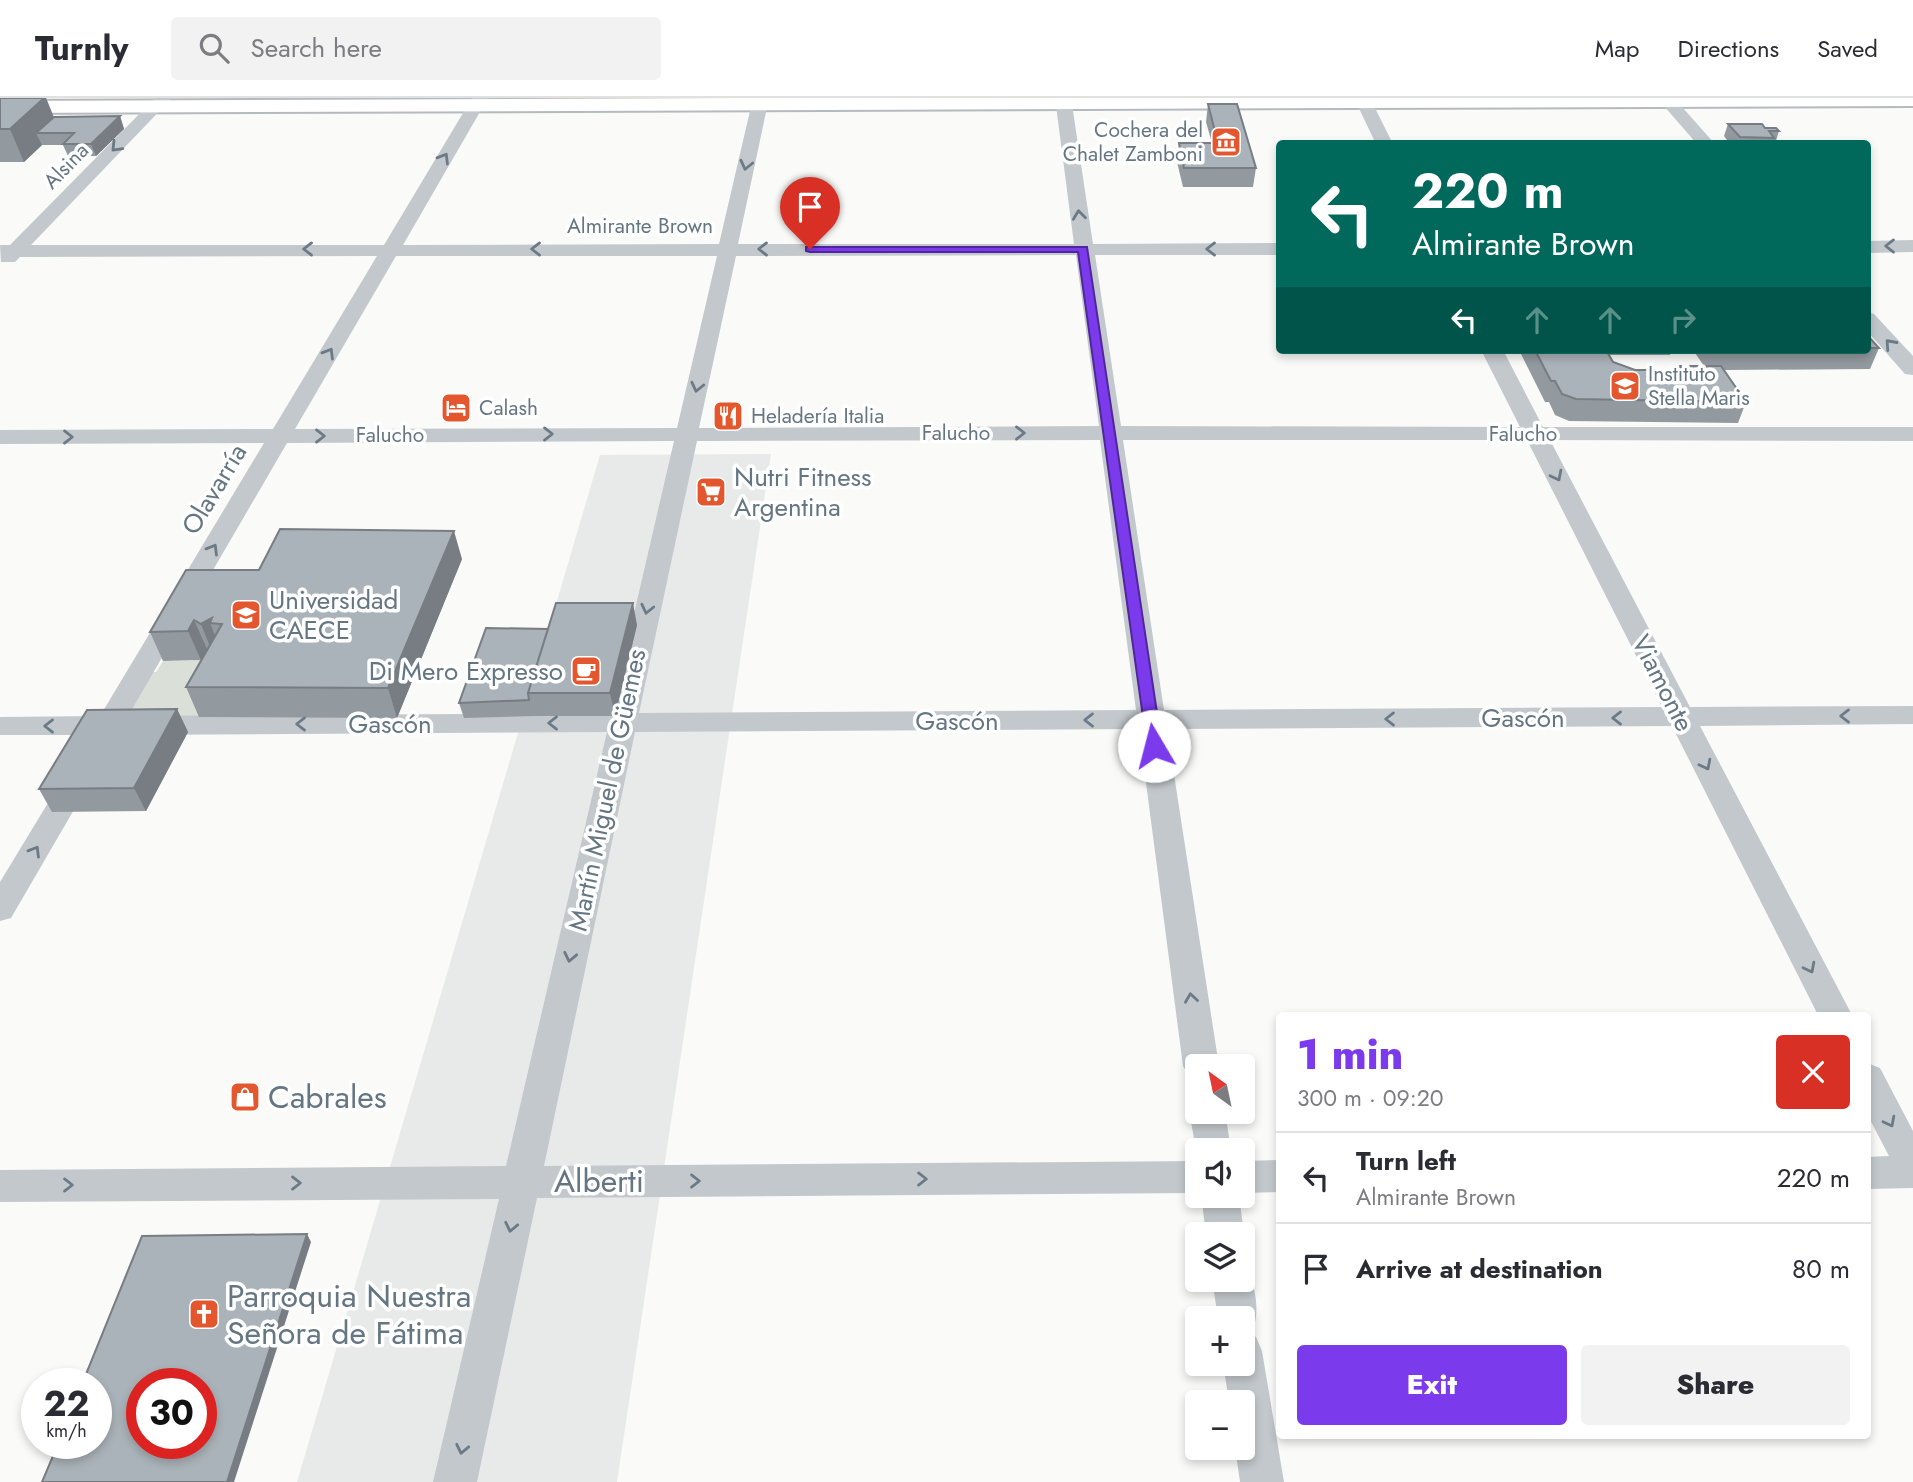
<!DOCTYPE html>
<html lang="en">
<head>
<meta charset="utf-8">
<style>
	body { margin:0; font-family:Jost,sans-serif; background:#f2f2f3; color:#2b2b33; height:100vh; display:flex; flex-direction:column; font-size:26px; white-space:nowrap }
	* { box-sizing:border-box; margin:0 }
	p { font-size:23px; color:#7c7c81 }
	.icon { flex:none; width:38px; height:38px; fill:none; stroke:currentColor; stroke-width:2; stroke-linecap:round; stroke-linejoin:round }
	.map { position:relative; flex:1; overflow:hidden }
	.sheet { position:absolute; left:1276px; top:914px; width:595px; height:427px; display:flex; flex-direction:column; background:#fff; border-radius:7px; box-shadow:0 4px 10px #0003 }
	.sheet>* { flex:none }
	.banner { position:absolute; left:1276px; top:42px; width:595px; height:214px; border-radius:7px; box-shadow:0 4px 10px #0003; background:#00695c; color:#fff; overflow:hidden }
	.needle { width:46px; rotate:327deg }
	.fabs { position:absolute; left:1185px; top:956px; display:grid; gap:14px }
	.fabs a { display:grid; place-items:center; width:70px; height:70px; border-radius:7px; background:#fff; box-shadow:0 4px 10px #0003; font-size:35px }
	.speed { position:absolute; left:21px; top:1270px; display:flex; gap:14px; font-size:35px; font-weight:700; text-align:center }
	.speed>* { display:grid; place-content:center; width:91px; height:91px; border-radius:50%; background:#fff; box-shadow:0 4px 10px #0003; line-height:1 }
	.speed small { font-size:18px; font-weight:400 }
	.speed .limit { border:10px solid #d22; background:#fff; color:#111 }
	.pin { position:absolute; display:grid; place-items:center; width:60px; height:60px; color:#fff; margin:-72px -30px; border-radius:50% 50% 50% 0; rotate:-45deg; box-shadow:0 0 7px #0007 }
	.pin .icon { rotate:45deg }
	.me { position:absolute; width:77px; margin:-38px; rotate:352deg; stroke-linejoin:round; filter:drop-shadow(0 0 5px #0008) }
	.turn { display:flex; align-items:center; gap:24px; height:147px; padding:0 21px; font-size:32px }
	.turn .icon { width:91px; height:91px; stroke-width:2.5 }
	.turn b { display:block; font-size:49px; line-height:60px }
	.lanes { display:flex; align-items:center; height:66px; padding:0 21px; background:#0003; justify-content:center; gap:35px; direction:ltr }
	.lanes .off { opacity:.35 }
	.round { display:grid; place-items:center; flex:none; width:74px; height:74px; border-radius:7px; background:#f2f2f3 }
	.headline { display:flex; align-items:center; justify-content:space-between; height:119px; padding:0 21px }
	h1 { font-size:42px; font-weight:800; line-height:52px; color:#7c3aed }
	.cta { display:flex; gap:14px; margin-top:auto; padding:14px 21px }
	.cta a { flex:1; height:80px; border-radius:7px; background:#7c3aed; color:#fff; font-size:28px; font-weight:800; line-height:80px; text-align:center }
	.cta a+a { background:#f2f2f3; color:#2b2b33 }
	ul { padding:0; list-style:none }
	li { display:flex; align-items:center; gap:21px; height:91px; padding:0 21px; border-top:2px solid #e1e1e2 }
	li div { flex:1 }
	li b { display:block; font-size:26px }
	li em { font-style:normal }
	header { display:flex; align-items:center; gap:42px; box-sizing:border-box; height:98px; padding:0 35px; background:#fff; border-bottom:2px solid #e1e1e2 }
	header strong { font-size:33px }
	nav { display:flex; gap:38px; margin-inline-start:auto; font-size:24px }
	.search { width:490px; height:63px; background:#f2f2f3; display:flex; align-items:center; gap:18px; box-sizing:border-box; padding:0 24px; border-radius:7px; color:#7c7c81; font-size:26px }
	.map>svg:first-child { display:block }
	.built { fill:#e8e9e9 }
	.green { fill:#dadfd7 }
	.lines { fill:none; stroke-linecap:round; stroke-linejoin:round }
	.primary-casing { stroke:#b5babe; stroke-width:4 }
	.minor { fill:#c3c8cc; fill-rule:evenodd }
	.primary { fill:#fff; fill-rule:evenodd }
	.wall { fill:#929a9f }
	.shaded-wall { fill:#777d82 }
	.building { fill:#aab3b9; stroke:#777d82; stroke-width:2; fill-rule:evenodd }
	.oneway { stroke:#6a7a87 }
	.route { fill:#7c3aed; stroke:#51269a; stroke-width:2 }
	.labels { text-anchor:middle; dominant-baseline:central; stroke-width:7; stroke-linejoin:round; paint-order:stroke }
	.far-poi-label { font-size:21px; fill:#657683; stroke:#fff; text-anchor:start }
	.far-street-label { font-size:21px; fill:#657683; stroke:#fff }
	.poi-label { font-size:26px; fill:#657683; stroke:#fff; text-anchor:start }
	.street-label { font-size:26px; fill:#657683; stroke:#fff }
	.near-poi-label { font-size:32px; fill:#657683; stroke:#fff; text-anchor:start }
	.near-street-label { font-size:32px; fill:#657683; stroke:#fff }
</style>
</head>
<body>
<header>
<strong>Turnly</strong>
<div class="search"><svg class="icon" aria-label="search" viewBox="0 0 24 24"><circle cx="10" cy="10" r="6"/><path d="M15 15l6 6"/></svg>Search here</div>
<nav><a>Map</a><a>Directions</a><a>Saved</a></nav>
</header>
<div class="map">
<svg width="1913" height="1384" viewBox="0 0 1913 1384">
	<rect width="100%" height="100%" fill="#fafaf8"/>
	<path class="built" d="M771 356 617 1384H297L600 357Z"/>
	<path class="green" d="M230 562 199 619H114L141 574H156L163 563Z"/>
	<g class="lines">
		<g class="primary-casing">
			<path id="primary" d="M738 0H1913V8L0 15V3Z"/>
		</g>
		<path class="minor" d="M155 0H172L31 147H384L472 0H488L403 147 719 146 753 0H769L738 146H1074L1055 0H1071L1093 146 1279 145V157H1095L1121 328 1520 329 1481 252H1503L1543 329H1913V343L1550 342 1690 609 1913 608V626L1700 628 1852 917H1818L1672 628 1167 631 1219 968H1197V981L1189 978 1183 968 1139 631 635 634 544 1068 1197 1063V1095L537 1100 477 1384H433L499 1101 0 1104V1072L506 1068 607 634 117 637 110 649 100 652 90 649 86 642 89 637H0V619L100 618 264 345 0 346V332L273 331 377 158 20 159 15 164H1L0 147H10ZM1076 157 1099 328 699 330 736 158ZM396 158H717L677 330 295 331ZM1100 342 1136 612 639 615 697 343ZM1123 342H1527L1662 609 1164 612ZM674 343 611 615 128 618 287 345Z
			M1354 0H1370L1393 46H1376Z
			M1657 0H1674L1715 46H1697Z
			M1913 142V154L1867 155V143Z
			M1867 214 1874 216 1913 258V277L1905 276 1867 233Z
			M78 669 88 672 93 679 11 820 0 823V784L68 672Z
			M1867 965 1880 970 1913 1033V1090L1867 1091V1059L1889 1058 1867 1016Z
			M1197 1001V1013H1225L1231 1052H1197V1057L1189 1013Z
			M1279 1062V1094L1242 1095V1063Z
			M1201 1097H1239L1244 1136 1242 1140V1136H1206Z
			M1242 1167 1246 1168C1255 1188 1261 1213 1252 1233L1247 1235 1256 1239 1262 1253 1284 1384H1240L1235 1349H1242V1304H1229L1223 1265H1242V1220H1218L1212 1181H1242Z"/>
		<use href="#primary" class="primary"/>
	</g>
	<path class="wall" d="M0 0H46L54 19 120 18 124 31 96 58H68L63 47H42L24 64H0Z
		M1208 6 1256 70 1253 89H1183L1177 64 1179 45H1212L1206 24Z
		M1728 26 1765 30 1779 33 1775 46H1730L1724 38Z
		M1867 237 1879 250 1870 271 1724 272 1746 304 1738 325 1569 323 1555 317 1549 304H1545L1519 252H1672L1670 257H1609L1613 264 1635 272H1679L1680 268H1704L1693 252H1867Z
		M462 461 397 620 199 619 186 589 207 551 201 562 163 563 150 534 259 472Z
		M637 527 615 618H533L464 620 459 605Z
		M177 611 188 634 146 713 52 714 39 691Z"/>
	<path class="shaded-wall" d="M44 0H46L58 31 36 35 42 47 24 64 10 31Z
		M120 18 124 31 96 58 91 46Z
		M454 433 462 461 397 620 388 590Z
		M633 505 637 527 615 618 610 595Z
		M212 520 210 525 221 552 213 556 201 526Z
		M194 522 207 551 201 562 188 533Z
		M177 611 188 634 146 713 134 690Z
		M307 1136 311 1144 234 1384H227Z"/>
	<path class="building" d="M0 0H44L10 31H0Z
		M1208 6H1237L1256 70H1184L1179 45H1218Z
		M120 18 91 46H63L74 35H36L54 19Z
		M1728 26H1762L1765 30H1776L1779 33H1769L1774 40 1740 39Z
		M1867 237 1879 250H1867Z
		M1535 252H1606L1613 264 1635 272H1683L1680 268H1721L1746 304 1576 301 1562 296 1555 283H1551Z
		M280 431 454 433 388 590 186 589 222 526 210 525 212 520 201 526 194 522 188 533 150 534 186 472H259Z
		M556 505H633L610 595H528Z
		M486 530 548 531 528 595 529 602 459 605Z
		M177 611 134 690 39 691 87 612Z
		M307 1136 227 1384H42L58 1346H96V1286H82L142 1138ZM142 1286H201V1346H142Z"/>
	<defs><path id="oneway-chevron" d="M-2-3.5L2.5 0L-2 3.5" fill="none" stroke-width="1.6" stroke-linecap="round" stroke-linejoin="round" transform="scale(1.75)"/></defs>
	<g class="oneway">
		<use href="#oneway-chevron" transform="translate(116 49) rotate(134)"/>
		<use href="#oneway-chevron" transform="translate(444 60) rotate(-59)"/>
		<use href="#oneway-chevron" transform="translate(746 67) rotate(103)"/>
		<use href="#oneway-chevron" transform="translate(1079 117) rotate(-97)"/>
		<use href="#oneway-chevron" transform="translate(1890 148) rotate(180)"/>
		<use href="#oneway-chevron" transform="translate(308 151) rotate(180)"/>
		<use href="#oneway-chevron" transform="translate(536 151) rotate(180)"/>
		<use href="#oneway-chevron" transform="translate(763 151) rotate(-180)"/>
		<use href="#oneway-chevron" transform="translate(1211 151) rotate(180)"/>
		<use href="#oneway-chevron" transform="translate(1890 246) rotate(-132)"/>
		<use href="#oneway-chevron" transform="translate(329 255) rotate(-59)"/>
		<use href="#oneway-chevron" transform="translate(697 289) rotate(103)"/>
		<use href="#oneway-chevron" transform="translate(1020 335)"/>
		<use href="#oneway-chevron" transform="translate(548 336)"/>
		<use href="#oneway-chevron" transform="translate(320 338)"/>
		<use href="#oneway-chevron" transform="translate(68 339)"/>
		<use href="#oneway-chevron" transform="translate(1557 378) rotate(63)"/>
		<use href="#oneway-chevron" transform="translate(213 451) rotate(-59)"/>
		<use href="#oneway-chevron" transform="translate(647 511) rotate(103)"/>
		<use href="#oneway-chevron" transform="translate(1845 618) rotate(180)"/>
		<use href="#oneway-chevron" transform="translate(1617 620) rotate(180)"/>
		<use href="#oneway-chevron" transform="translate(1390 621) rotate(180)"/>
		<use href="#oneway-chevron" transform="translate(1089 622) rotate(180)"/>
		<use href="#oneway-chevron" transform="translate(553 625) rotate(180)"/>
		<use href="#oneway-chevron" transform="translate(301 626) rotate(180)"/>
		<use href="#oneway-chevron" transform="translate(49 628) rotate(180)"/>
		<use href="#oneway-chevron" transform="translate(1706 667) rotate(63)"/>
		<use href="#oneway-chevron" transform="translate(35 753) rotate(-59)"/>
		<use href="#oneway-chevron" transform="translate(570 859) rotate(102)"/>
		<use href="#oneway-chevron" transform="translate(1810 870) rotate(63)"/>
		<use href="#oneway-chevron" transform="translate(1191 900) rotate(-98)"/>
		<use href="#oneway-chevron" transform="translate(1890 1024) rotate(63)"/>
		<use href="#oneway-chevron" transform="translate(922 1081)"/>
		<use href="#oneway-chevron" transform="translate(695 1083)"/>
		<use href="#oneway-chevron" transform="translate(296 1085)"/>
		<use href="#oneway-chevron" transform="translate(68 1087)"/>
		<use href="#oneway-chevron" transform="translate(511 1129) rotate(102)"/>
		<use href="#oneway-chevron" transform="translate(462 1351) rotate(102)"/>
	</g>
	<path class="route" d="M806 149H1087L1162 648 1160 652H1149L1147 648 1078 154H810L806 153Z"/>
	<defs>
		<g id="museum-square" transform="scale(1.575)"><rect x="-9" y="-9" width="18" height="18" rx="4" fill="#e4572e" stroke="#fff"/><path d="M0-6L6-3V-2H-6V-3ZM-5-1h2V3h-2ZM-1-1h2V3h-2ZM3-1h2V3H3ZM-6 4H6V6H-6Z" fill="#fff"/></g>
		<g id="university-square" transform="scale(1.575)"><rect x="-9" y="-9" width="18" height="18" rx="4" fill="#e4572e" stroke="#fff"/><path d="M0-5L7-2L0 1L-7-2ZM-4 1L0 2.5L4 1V4Q0 6-4 4Z" fill="#fff"/></g>
		<g id="hotel-square" transform="scale(1.575)"><rect x="-9" y="-9" width="18" height="18" rx="4" fill="#e4572e" stroke="#fff"/><path d="M-6-4.5h1.5V1H6V5H4.5V3h-9V5H-6ZM-4 0a1.8 1.8 0 1 1 3.6 0ZM.5 0V-2.5h3Q6-2.5 6 0Z" fill="#fff"/></g>
		<g id="restaurant-square" transform="scale(1.575)"><rect x="-9" y="-9" width="18" height="18" rx="4" fill="#e4572e" stroke="#fff"/><path d="M-5-6h1v4h1v-4h1v4h1v-4h1v5L-1.5 .5V6h-2V.5L-5-1ZM5-6V6H3V1.5H1.5Q1.5-4 5-6Z" fill="#fff"/></g>
		<g id="supermarket-square" transform="scale(1.575)"><rect x="-9" y="-9" width="18" height="18" rx="4" fill="#e4572e" stroke="#fff"/><path d="M-6-5.5h2.5l.6 2H6L4.5 2H-2.5L-4.4-4H-6ZM-1.5 3.2a1.3 1.3 0 1 0 .1 0ZM3 3.2a1.3 1.3 0 1 0 .1 0Z" fill="#fff"/></g>
		<g id="cafe-square" transform="scale(1.575)"><rect x="-9" y="-9" width="18" height="18" rx="4" fill="#e4572e" stroke="#fff"/><path d="M-5.5-4.5H6V0H3Q3 3.5 0 3.5H-2.5Q-5.5 3.5-5.5 0ZM3-3.2v2h1.7v-2ZM-6 4.5H4V6H-6Z" fill="#fff"/></g>
		<g id="shop-square" transform="scale(1.575)"><rect x="-9" y="-9" width="18" height="18" rx="4" fill="#e4572e" stroke="#fff"/><path d="M-5-2.5h2.3a2.7 3.5 0 0 1 5.4 0H5L5.5 6h-11ZM-1.5-2.5h3a1.5 2.3 0 0 0-3 0Z" fill="#fff"/></g>
		<g id="church-square" transform="scale(1.575)"><rect x="-9" y="-9" width="18" height="18" rx="4" fill="#e4572e" stroke="#fff"/><path d="M-1.2-6h2.4v3.5h3.3v2.4h-3.3V6h-2.4V-.1h-3.3v-2.4h3.3Z" fill="#fff"/></g>
	</defs>
	<g fill-rule="evenodd">
		<use href="#museum-square" x="1226" y="44"/>
		<use href="#university-square" x="1625" y="288"/>
		<use href="#hotel-square" x="456" y="310"/>
		<use href="#restaurant-square" x="728" y="318"/>
		<use href="#supermarket-square" x="711" y="394"/>
		<use href="#university-square" x="246" y="517"/>
		<use href="#cafe-square" x="586" y="573"/>
		<use href="#shop-square" x="245" y="999"/>
		<use href="#church-square" x="204" y="1216"/>
	</g>
	<g class="labels">
		<g class="far-poi-label">
			<text x="1203" y="32" text-anchor="end">Cochera del<tspan x="1203" dy="24">Chalet Zamboni</tspan></text>
			<text x="1648" y="276">Instituto<tspan x="1648" dy="24">Stella Maris</tspan></text>
			<text x="479" y="310">Calash</text>
			<text x="751" y="318">Heladería Italia</text>
		</g>
		<g class="far-street-label">
			<text transform="translate(66 68) rotate(-46)">Alsina</text>
			<text x="640" y="128">Almirante Brown</text>
			<text x="956" y="335">Falucho</text>
			<text x="1523" y="336">Falucho</text>
			<text x="390" y="337">Falucho</text>
		</g>
		<g class="poi-label">
			<text x="734" y="379">Nutri Fitness<tspan x="734" dy="30">Argentina</tspan></text>
			<text x="269" y="502">Universidad<tspan x="269" dy="30">CAECE</tspan></text>
			<text x="563" y="573" text-anchor="end">Di Mero Expresso</text>
		</g>
		<g class="street-label">
			<text transform="translate(214 391) rotate(-59)">Olavarría</text>
			<text transform="translate(1663 585) rotate(63)">Viamonte</text>
			<text x="1523" y="620">Gascón</text>
			<text x="957" y="623">Gascón</text>
			<text x="390" y="626">Gascón</text>
			<text transform="translate(607 692) rotate(-78)">Martín Miguel de Güemes</text>
		</g>
		<g class="near-poi-label">
			<text x="268" y="999">Cabrales</text>
			<text x="227" y="1198">Parroquia Nuestra<tspan x="227" dy="37">Señora de Fátima</tspan></text>
		</g>
		<g class="near-street-label">
			<text x="599" y="1083">Alberti</text>
		</g>
	</g>
</svg>
<div class="fabs">
<a><svg class="needle" viewBox="-14 -14 28 28"><path d="M0-13l5 13h-10z" fill="#e53935"/><path d="M0 13l5-13h-10z" fill="#7c7c81"/></svg></a>
<a><svg class="icon" aria-label="sound" viewBox="0 0 24 24"><path d="M4 9h4l5-4v14l-5-4H4zM17 9q2 3 0 6"/></svg></a>
<a><svg class="icon" aria-label="layers" viewBox="0 0 24 24"><path d="M12 4l9 5-9 5-9-5zM3 14l9 5 9-5"/></svg></a>
<a>+</a>
<a>−</a>
</div>
<div class="speed"><div>22<small>km/h</small></div><div class="limit">30</div></div>
<div class="pin" style="left:810px;top:151px;background:#d93025"><svg class="icon" aria-label="arrive" viewBox="0 0 24 24"><path d="M6 21V4h12l-3 4 3 4H6"/></svg></div>
<svg class="me" style="left:1154px;top:648px" viewBox="-20 -20 40 40"><circle r="19" fill="#fff"/><path d="M0-13L10 11 0 6-10 11z" fill="#7c3aed"/></svg>
<div class="banner">
<div class="turn"><svg class="icon" aria-label="left" viewBox="0 0 24 24"><path d="M17 20v-9H6M10 6l-5 5 5 5"/></svg><div><b>220 m</b>Almirante Brown</div></div>
<div class="lanes"><svg class="icon" aria-label="left" viewBox="0 0 24 24"><path d="M17 20v-9H6M10 6l-5 5 5 5"/></svg><svg class="icon off" aria-label="ahead" viewBox="0 0 24 24"><path d="M12 20V5M6 11l6-6 6 6"/></svg><svg class="icon off" aria-label="ahead" viewBox="0 0 24 24"><path d="M12 20V5M6 11l6-6 6 6"/></svg><svg class="icon off" aria-label="right" viewBox="0 0 24 24"><path d="M7 20v-9h11M14 6l5 5-5 5"/></svg></div>
</div>
<section class="sheet">
<div class="headline"><div><h1>1 min</h1><p>300 m · 09:20</p></div><a class="round" style="background:#d93025;color:#fff"><svg class="icon" aria-label="close" viewBox="0 0 24 24"><path d="M6 6l12 12M18 6L6 18"/></svg></a></div>
<ul>
<li><svg class="icon" aria-label="left" viewBox="0 0 24 24"><path d="M17 20v-9H6M10 6l-5 5 5 5"/></svg><div><b>Turn left</b><p>Almirante Brown</p></div><em>220 m</em></li>
<li><svg class="icon" aria-label="arrive" viewBox="0 0 24 24"><path d="M6 21V4h12l-3 4 3 4H6"/></svg><div><b>Arrive at destination</b></div><em>80 m</em></li>
</ul>
<div class="cta"><a>Exit</a><a>Share</a></div>
</section>
</div>
</body>
</html>
